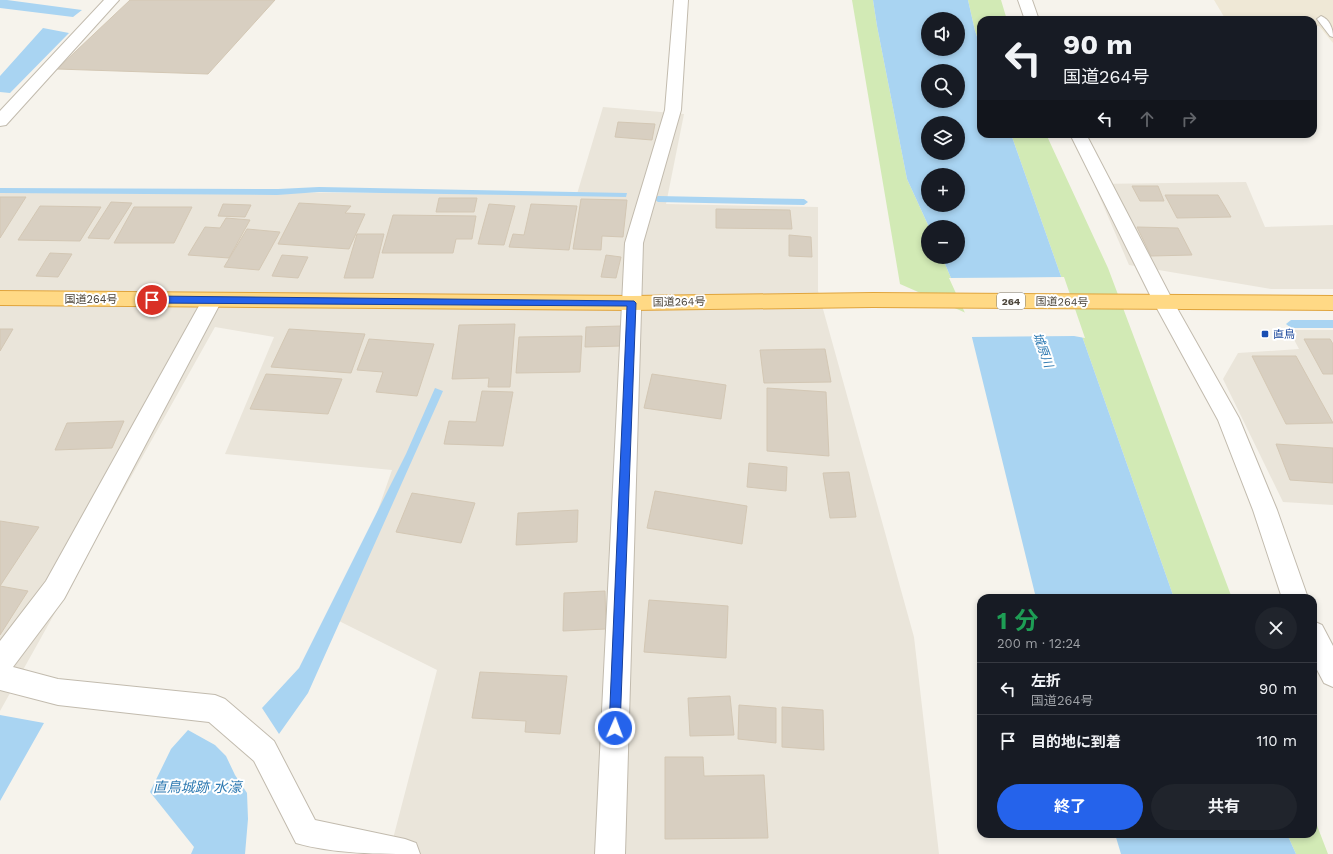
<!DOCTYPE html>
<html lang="ja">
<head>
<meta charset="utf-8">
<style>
	body { margin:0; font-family:"Work Sans","Noto Sans JP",sans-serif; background:#20242c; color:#f1f3f6; height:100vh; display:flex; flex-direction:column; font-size:15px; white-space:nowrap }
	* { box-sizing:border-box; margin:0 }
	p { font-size:13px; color:#9ea1a6 }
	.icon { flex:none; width:22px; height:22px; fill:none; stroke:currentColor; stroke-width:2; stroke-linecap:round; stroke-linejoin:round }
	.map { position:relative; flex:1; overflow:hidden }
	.panel { position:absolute; left:977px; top:594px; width:340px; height:244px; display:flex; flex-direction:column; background:#171b24; border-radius:12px; box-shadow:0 2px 6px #0003 }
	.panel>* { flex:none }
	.guide { position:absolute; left:977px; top:16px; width:340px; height:122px; border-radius:12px; box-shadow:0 2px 6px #0003; background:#171b24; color:#f1f3f6; overflow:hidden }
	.controls { position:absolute; left:921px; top:12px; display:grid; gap:8px }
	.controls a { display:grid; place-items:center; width:44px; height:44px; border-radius:50%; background:#171b24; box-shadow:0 2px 6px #0003; font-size:20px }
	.pin { position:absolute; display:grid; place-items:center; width:34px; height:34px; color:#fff; margin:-17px; border:2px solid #fff; border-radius:50%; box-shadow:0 1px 4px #0007 }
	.me { position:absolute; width:44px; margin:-22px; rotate:2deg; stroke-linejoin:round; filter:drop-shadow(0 0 3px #0008) }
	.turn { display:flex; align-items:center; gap:14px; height:84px; padding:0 20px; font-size:18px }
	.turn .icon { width:52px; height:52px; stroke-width:2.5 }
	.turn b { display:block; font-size:28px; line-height:34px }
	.lanes { display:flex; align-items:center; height:38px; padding:0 20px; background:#0003; justify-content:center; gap:20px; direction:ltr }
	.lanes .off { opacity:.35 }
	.round { display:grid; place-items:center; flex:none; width:42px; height:42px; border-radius:21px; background:#20242c }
	.headline { display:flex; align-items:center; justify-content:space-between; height:68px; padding:0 20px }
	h1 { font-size:24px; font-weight:700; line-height:30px; color:#1e9e55 }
	.cta { display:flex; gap:8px; margin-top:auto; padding:8px 20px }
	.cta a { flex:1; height:46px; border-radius:24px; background:#2563eb; color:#fff; font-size:16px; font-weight:700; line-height:46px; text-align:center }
	.cta a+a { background:#20242c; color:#f1f3f6 }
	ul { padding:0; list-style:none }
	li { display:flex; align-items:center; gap:12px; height:52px; padding:0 20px; border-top:1px solid #363941 }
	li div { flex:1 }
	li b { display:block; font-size:15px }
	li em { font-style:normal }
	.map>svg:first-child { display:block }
	.residential { fill:#eae5da }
	.education { fill:#efe8d6 }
	.green { fill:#d2eab5 }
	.water { fill:#a9d4f2; fill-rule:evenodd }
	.pier { fill:#f6f3ec }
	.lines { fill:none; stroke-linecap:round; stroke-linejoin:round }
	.stream { fill:#a9d4f2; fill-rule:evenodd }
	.building { fill:#d8cfc1; stroke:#d3c7b4 }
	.service-casing { stroke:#c2bbae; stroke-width:2 }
	.minor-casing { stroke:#c2bbae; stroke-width:2 }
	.trunk-casing { stroke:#e0a43c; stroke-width:2 }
	.service { fill:#fff; fill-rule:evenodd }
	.minor { fill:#fff; fill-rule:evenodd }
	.trunk { fill:#ffd985; fill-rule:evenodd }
	.route { fill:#2563eb; stroke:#184099 }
	.transit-dot { fill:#1a4fb4; stroke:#fff; stroke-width:1.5 }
	.labels { text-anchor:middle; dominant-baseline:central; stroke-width:4; stroke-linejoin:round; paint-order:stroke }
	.shield { fill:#fff; stroke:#817c74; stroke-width:1 }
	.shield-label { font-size:10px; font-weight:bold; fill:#4b4439 }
	.street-label { font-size:11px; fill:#4b4439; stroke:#fff }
	.transit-label { font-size:11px; fill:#164399; stroke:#fff; text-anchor:start }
	.water-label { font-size:12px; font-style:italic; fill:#2e7ab2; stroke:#fff }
	.near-water-label { font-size:14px; font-style:italic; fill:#2e7ab2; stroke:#fff }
</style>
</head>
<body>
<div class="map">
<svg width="1333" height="854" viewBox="0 0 1333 854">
	<rect width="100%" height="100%" fill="#f6f3ec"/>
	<path class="residential" d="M603 107 684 114 666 204 818 207V291L914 637 939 854H389L437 670 339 621 392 470 225 454 274 337 215 327 0 711V191L577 194Z
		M1246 182 1265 227 1333 225V289H1271L1129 265 1094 184Z
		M1289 330H1333V505L1283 502 1223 379 1238 353 1299 349Z"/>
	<path class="education" d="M1214 0H1333V43L1319 26H1313V20H1226Z"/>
	<path class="green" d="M852 0H873L877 26 907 179 929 227 928 257H942L966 313 900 284Z
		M968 0H1001L1007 20H981V48L975 31Z
		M1011 134H1046L1108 268 1232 598H1174Z
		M1313 815 1328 854H1296L1287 834H1313Z"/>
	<path class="water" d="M0 0H7L82 10 73 17 0 8Z
		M873 0H968L975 31 981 48V134H1011L1174 598H1036L966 313 942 257H958V227H929L907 179 877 26ZM928 19H958V49H928ZM928 71H958V101H928ZM928 123H958V153H928ZM928 175H958V205H928Z
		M43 28 69 33 10 93 0 92V76Z
		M319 187 627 193 626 197 319 192 277 195 0 193V188L278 189Z
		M435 388 443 391 308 693 279 734 262 708 299 668 406 454Z
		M0 715 44 723 0 801Z
		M188 730 215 745 226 756 235 775 247 793 248 819 245 854H191L194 847 150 792 171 749Z
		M1115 834H1287L1296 854H1121Z"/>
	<path class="pier" d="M1064 277 1085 338 1074 336 970 337 965 313 949 278Z"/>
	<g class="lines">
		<path class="stream" d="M658 196 804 199 808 202 804 205 658 202 654 199Z
			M1291 320H1333V328H1291L1286 324Z"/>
	</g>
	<path class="building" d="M130 0H275L208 74 57 69Z
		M618 122 655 124 652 140 615 137Z
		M1132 186H1158L1164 201H1140Z
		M1165 195H1218L1231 217 1177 218Z
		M0 197H26L0 238Z
		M439 198H477L474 212H436Z
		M581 199 627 200 623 237 602 236 601 250 573 249Z
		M111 202 132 203 109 239 88 238Z
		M299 203 351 206 345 213 365 214 349 249 278 244Z
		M223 204 251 205 245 217 218 216Z
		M489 204 515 206 504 245 478 244Z
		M531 204 577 206 569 250 509 247 513 234 524 235Z
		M40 206 101 207 80 241 18 240Z
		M134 207H192L174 243H114Z
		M716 209 790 210 792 229 716 228Z
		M393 215 476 216 472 239H456L453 253H382Z
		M226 218 250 220 229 258 188 255 205 227 220 228Z
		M1137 227 1178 228 1192 255 1151 256Z
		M247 229 280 232 259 270 224 267Z
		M357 234H384L373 278H344Z
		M789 235 811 237 812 257 789 256Z
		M50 253 72 254 58 277 36 276Z
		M282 255 308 257 298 278 272 276Z
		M606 255 621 257 616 278 601 277Z
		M515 324 510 387H488L489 378 452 379 459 325Z
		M621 326V346L585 347 586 327Z
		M0 329H13L0 351Z
		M289 329 365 334 351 373 271 367Z
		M582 336 580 372 516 373 519 337Z
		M369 339 434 344 417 396 376 392 383 372 357 370Z
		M1304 339H1330L1333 344V374H1323Z
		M825 349 831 382 764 383 760 350Z
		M1252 356H1296L1333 423 1286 424Z
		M266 374 315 377 342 379 328 414 250 409Z
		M652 374 726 385 721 419 644 408Z
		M767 388 826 392 829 456 767 451Z
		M482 391 513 392 503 446 444 444 449 421 476 422Z
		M124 421 112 448 55 450 67 423Z
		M1276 444 1333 448V483L1290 480Z
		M749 463 787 467 786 491 747 487Z
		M849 472 856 517 830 518 823 473Z
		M655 491 747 506 742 544 647 528Z
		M412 493 475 503 461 543 396 532Z
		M578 510 577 542 516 545 518 513Z
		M0 521 39 527 0 586 28 591 0 635Z
		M605 591 606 629 563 631 564 593Z
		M649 600 728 606 726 658 644 652Z
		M480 672 567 676 560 734 525 732 526 721 472 718Z
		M730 696 734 735 690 736 688 698Z
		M739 705 776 708V743L738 739Z
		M782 707 823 710 824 750 782 747Z
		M665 757H703L704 776 764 775 768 838 665 839Z"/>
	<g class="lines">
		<g class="service-casing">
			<path id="service" d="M1321 16C1329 19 1333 28 1333 37L1330 36 1317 19Z"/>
		</g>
		<g class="minor-casing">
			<path id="minor" d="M104 0H119L6 125 0 126V111Z
				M674 0H688L681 110 643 243 625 854H595L625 243 665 110Z
				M1018 0H1032L1039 20H1025Z
				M1070 134H1086L1173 301 1239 418 1277 510 1308 598H1282L1253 510 1218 420 1154 303Z
				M212 293 219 295 222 300 64 599 13 667 58 679 215 695 225 699 274 741 315 820 405 839 416 843 420 854C379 854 334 854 296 843L254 761 209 722 58 705 0 690V641L46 581 205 295Z
				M1313 621 1322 625 1333 646V687L1324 683 1313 662Z"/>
		</g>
		<g class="trunk-casing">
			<path id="trunk" d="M0 291 632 296 873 293 1333 296V310L873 307 632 310 0 305Z"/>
		</g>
		<use href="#service" class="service"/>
		<use href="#minor" class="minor"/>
		<use href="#trunk" class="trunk"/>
	</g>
	<path class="route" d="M152 296 634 301 636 303 620 728 619 732 615 734 611 732 609 728 627 306 152 303 148 300Z"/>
	<rect class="transit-dot" x="1261" y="330" width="8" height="8" rx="2"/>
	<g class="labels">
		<rect class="shield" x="997" y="293" width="28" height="16" rx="3"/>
		<g class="shield-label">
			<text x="1011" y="301">264</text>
		</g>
		<g class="street-label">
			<text x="91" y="299">国道264号</text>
			<text transform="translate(679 302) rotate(-1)">国道264号</text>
			<text transform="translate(1062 302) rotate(1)">国道264号</text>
		</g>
		<g class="transit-label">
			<text x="1273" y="334">直鳥</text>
		</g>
		<g class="water-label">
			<text transform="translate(1043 350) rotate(70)">城原川</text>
		</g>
		<g class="near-water-label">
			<text x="197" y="787">直鳥城跡 水濠</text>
		</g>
	</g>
</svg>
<div class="controls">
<a><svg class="icon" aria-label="sound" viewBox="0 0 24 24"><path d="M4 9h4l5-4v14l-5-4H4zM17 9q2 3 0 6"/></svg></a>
<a><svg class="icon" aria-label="search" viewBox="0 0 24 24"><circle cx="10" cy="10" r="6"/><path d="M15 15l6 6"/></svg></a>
<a><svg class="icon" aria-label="layers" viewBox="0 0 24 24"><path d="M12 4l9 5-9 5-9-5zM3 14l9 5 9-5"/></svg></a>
<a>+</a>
<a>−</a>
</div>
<div class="pin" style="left:152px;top:300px;background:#d93025"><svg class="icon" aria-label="arrive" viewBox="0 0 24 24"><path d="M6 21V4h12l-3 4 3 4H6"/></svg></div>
<svg class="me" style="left:615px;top:728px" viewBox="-20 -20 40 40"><circle r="17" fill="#2563eb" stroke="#fff" stroke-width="3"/><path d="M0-11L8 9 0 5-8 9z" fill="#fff"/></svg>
<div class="guide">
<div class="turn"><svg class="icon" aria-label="left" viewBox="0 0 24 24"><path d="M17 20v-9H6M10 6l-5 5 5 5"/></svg><div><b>90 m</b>国道264号</div></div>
<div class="lanes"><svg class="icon" aria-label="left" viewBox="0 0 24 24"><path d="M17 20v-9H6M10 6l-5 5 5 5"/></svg><svg class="icon off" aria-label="ahead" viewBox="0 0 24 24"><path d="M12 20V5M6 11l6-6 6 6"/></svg><svg class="icon off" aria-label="right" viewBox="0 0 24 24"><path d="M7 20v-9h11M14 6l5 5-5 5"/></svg></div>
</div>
<section class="panel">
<div class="headline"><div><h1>1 分</h1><p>200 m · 12:24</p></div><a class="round"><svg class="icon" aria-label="close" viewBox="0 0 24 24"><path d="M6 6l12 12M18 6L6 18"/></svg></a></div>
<ul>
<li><svg class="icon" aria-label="left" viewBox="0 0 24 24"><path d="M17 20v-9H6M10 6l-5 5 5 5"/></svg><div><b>左折</b><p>国道264号</p></div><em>90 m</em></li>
<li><svg class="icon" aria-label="arrive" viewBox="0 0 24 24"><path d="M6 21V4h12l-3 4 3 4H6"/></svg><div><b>目的地に到着</b></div><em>110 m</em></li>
</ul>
<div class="cta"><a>終了</a><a>共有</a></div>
</section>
</div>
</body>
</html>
